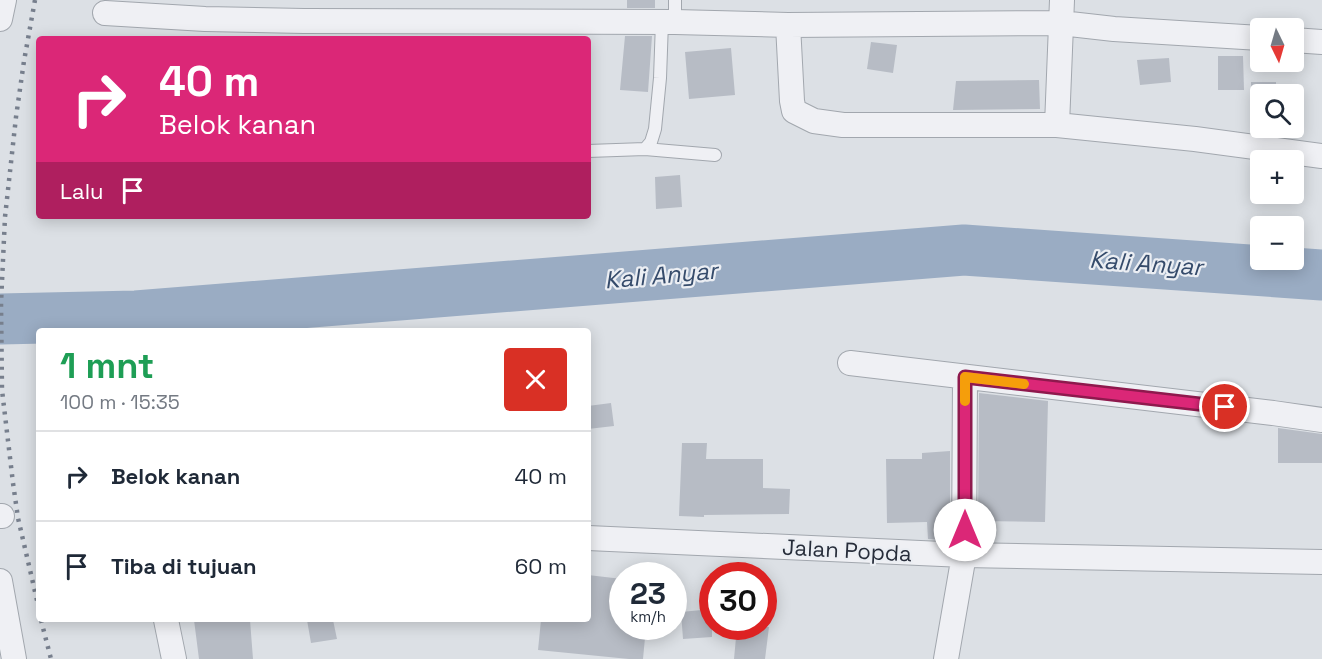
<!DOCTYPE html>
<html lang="id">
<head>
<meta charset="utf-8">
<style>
	body { margin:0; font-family:"Space Grotesk",sans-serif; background:#f2f2f3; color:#1f2937; height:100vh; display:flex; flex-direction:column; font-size:22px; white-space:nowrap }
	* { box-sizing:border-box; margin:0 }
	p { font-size:20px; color:#747a83 }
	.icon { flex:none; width:33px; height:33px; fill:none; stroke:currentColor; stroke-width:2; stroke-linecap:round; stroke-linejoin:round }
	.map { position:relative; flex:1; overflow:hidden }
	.details { position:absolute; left:36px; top:328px; width:555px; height:294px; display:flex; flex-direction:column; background:#fff; border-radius:6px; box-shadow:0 3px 15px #0003 }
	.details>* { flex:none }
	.guide { position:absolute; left:36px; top:36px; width:555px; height:183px; border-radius:6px; box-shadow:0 3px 15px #0003; background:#db2777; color:#fff; overflow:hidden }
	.needle { width:39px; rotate:175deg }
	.buttons { position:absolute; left:1250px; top:18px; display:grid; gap:12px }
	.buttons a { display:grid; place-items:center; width:54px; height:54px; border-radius:6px; background:#fff; box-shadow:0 3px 15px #0003; font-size:30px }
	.speed { position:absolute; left:609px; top:562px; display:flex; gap:12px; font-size:30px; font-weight:700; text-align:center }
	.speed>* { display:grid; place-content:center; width:78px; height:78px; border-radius:50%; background:#fff; box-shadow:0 3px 15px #0003; line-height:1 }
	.speed small { font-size:15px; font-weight:400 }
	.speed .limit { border:9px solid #d22; background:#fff; color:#111 }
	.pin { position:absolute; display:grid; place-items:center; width:51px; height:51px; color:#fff; margin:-26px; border:3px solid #fff; border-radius:50%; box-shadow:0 2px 6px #0007 }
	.me { position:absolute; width:66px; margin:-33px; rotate:0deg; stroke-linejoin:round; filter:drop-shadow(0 0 4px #0008) }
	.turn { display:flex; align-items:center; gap:21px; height:126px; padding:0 24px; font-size:27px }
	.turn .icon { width:78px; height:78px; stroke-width:2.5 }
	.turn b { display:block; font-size:42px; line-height:51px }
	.then { display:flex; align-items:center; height:57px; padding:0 24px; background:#0003; gap:12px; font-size:22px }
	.round { display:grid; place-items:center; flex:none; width:63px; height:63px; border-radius:6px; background:#f2f2f3 }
	.headline { display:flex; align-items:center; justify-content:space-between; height:102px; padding:0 24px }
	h1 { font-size:36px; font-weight:600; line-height:45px; color:#1e9e55 }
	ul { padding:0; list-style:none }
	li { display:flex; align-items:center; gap:18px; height:90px; padding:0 24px; border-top:2px solid #e0e1e3 }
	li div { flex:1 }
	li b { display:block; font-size:22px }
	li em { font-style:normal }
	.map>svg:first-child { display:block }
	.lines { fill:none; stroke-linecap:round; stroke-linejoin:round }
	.river { stroke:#9aacc3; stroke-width:51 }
	.building { fill:#b7bcc5 }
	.lane-casing { stroke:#a2a7ae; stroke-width:14 }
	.street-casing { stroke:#a2a7ae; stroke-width:26 }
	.lane { stroke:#eff0f4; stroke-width:12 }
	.street { stroke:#eff0f4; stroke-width:24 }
	.rail { stroke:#777f8d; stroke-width:4.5; stroke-dasharray:3 6; stroke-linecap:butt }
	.route-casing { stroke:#8e194d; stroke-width:15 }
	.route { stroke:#db2777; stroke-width:10 }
	.slow { stroke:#f59e0b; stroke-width:10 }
	.labels { text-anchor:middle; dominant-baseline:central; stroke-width:4.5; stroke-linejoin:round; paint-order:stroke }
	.street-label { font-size:22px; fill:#272d3a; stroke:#ebeef3 }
	.water-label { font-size:24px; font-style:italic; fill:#354b6b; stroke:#ebeef3 }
</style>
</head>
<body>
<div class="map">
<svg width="1322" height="659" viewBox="0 0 1322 659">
	<rect width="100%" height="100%" fill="#dce0e5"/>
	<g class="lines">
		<path class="river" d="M0 319 136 316 964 250 1322 275"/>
	</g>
	<path class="building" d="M627 0H655V8H627Z
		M625 36H652L648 92 620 90Z
		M871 42 897 45 893 73 867 69Z
		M731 48 735 95 689 99 685 52Z
		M1218 56H1243L1244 90H1218Z
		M1169 58 1171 82 1140 85 1137 60Z
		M1039 80 1040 109 953 110 956 81Z
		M1251 82H1276V94H1260V128H1276L1251 129Z
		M680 175 682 207 656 209 655 177Z
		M979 393 1048 401 1045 522 978 521Z
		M611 403 614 426 588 429V406Z
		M1278 428 1322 434V463H1278Z
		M682 443H707L706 459H763V488L790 489 789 514 704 515V517L679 516Z
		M950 451V540L928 539 927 522 887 523 886 459H922V453Z
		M588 575 622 579V627H646L643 659H629L538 650 541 620H588Z
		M712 609V637L683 639 681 612Z
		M194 620H250L253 659H199Z
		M307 620H333L337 639 311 643Z
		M737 627H769L765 659H734Z"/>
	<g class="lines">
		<g class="lane-casing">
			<path id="lane" d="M675 22V0
				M645 149 715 155
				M588 151 645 149 651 142 655 129 660 78 662 22"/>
		</g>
		<g class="street-casing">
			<path id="street" d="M105 13 205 19 304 21 675 22 788 25 1061 23 1114 29 1260 38
				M0 19 4 0
				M788 25 792 101 794 111 814 121 843 125H1057L1195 139 1322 156
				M1293 40 1322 42
				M1057 125 1062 0
				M850 363 1273 413 1322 420
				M0 516H2
				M588 538 964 555 1322 562
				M0 581 14 659
				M166 620 174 659
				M946 659 964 555 965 377"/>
		</g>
		<use href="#lane" class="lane"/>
		<use href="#street" class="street"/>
		<path class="rail" d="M35 0 24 61 16 117 5 217 1 303 2 390 13 483 18 518 39 609
			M41 620 51 659"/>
	</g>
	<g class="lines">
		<g class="route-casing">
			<path id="route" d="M965 530V377L1225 407"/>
		</g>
		<use href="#route" class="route"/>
		<path class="slow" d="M965 401V377L1024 384"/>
	</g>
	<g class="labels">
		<g class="street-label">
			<text transform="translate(847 550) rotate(3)">Jalan Popda</text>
		</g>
		<g class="water-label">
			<text transform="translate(1146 263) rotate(4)">Kali Anyar</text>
			<text transform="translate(661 275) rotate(-5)">Kali Anyar</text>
		</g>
	</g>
</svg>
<div class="buttons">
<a><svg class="needle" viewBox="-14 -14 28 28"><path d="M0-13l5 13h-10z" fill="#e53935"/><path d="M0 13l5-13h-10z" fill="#747a83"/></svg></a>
<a><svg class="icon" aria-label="search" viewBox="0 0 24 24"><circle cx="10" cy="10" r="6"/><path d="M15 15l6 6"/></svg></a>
<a>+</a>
<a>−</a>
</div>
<div class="speed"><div>23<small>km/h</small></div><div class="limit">30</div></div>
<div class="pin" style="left:1225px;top:407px;background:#d93025"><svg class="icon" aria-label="arrive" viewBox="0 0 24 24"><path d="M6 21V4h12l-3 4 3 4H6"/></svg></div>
<svg class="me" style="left:965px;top:530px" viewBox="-20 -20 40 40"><circle r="19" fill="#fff"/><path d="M0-13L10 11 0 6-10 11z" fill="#db2777"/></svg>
<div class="guide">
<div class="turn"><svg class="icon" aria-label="right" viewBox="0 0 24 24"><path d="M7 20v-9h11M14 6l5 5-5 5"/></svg><div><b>40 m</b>Belok kanan</div></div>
<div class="then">Lalu<svg class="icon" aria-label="arrive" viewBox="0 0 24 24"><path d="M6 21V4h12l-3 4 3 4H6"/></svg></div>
</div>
<section class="details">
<div class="headline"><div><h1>1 mnt</h1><p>100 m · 15:35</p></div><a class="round" style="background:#d93025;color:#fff"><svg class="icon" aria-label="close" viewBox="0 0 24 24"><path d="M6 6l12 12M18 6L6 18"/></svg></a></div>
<ul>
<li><svg class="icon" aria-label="right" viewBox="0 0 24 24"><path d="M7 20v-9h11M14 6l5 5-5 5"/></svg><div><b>Belok kanan</b></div><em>40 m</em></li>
<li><svg class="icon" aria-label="arrive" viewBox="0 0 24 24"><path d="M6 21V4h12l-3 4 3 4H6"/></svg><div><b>Tiba di tujuan</b></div><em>60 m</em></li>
</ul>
</section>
</div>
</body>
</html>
